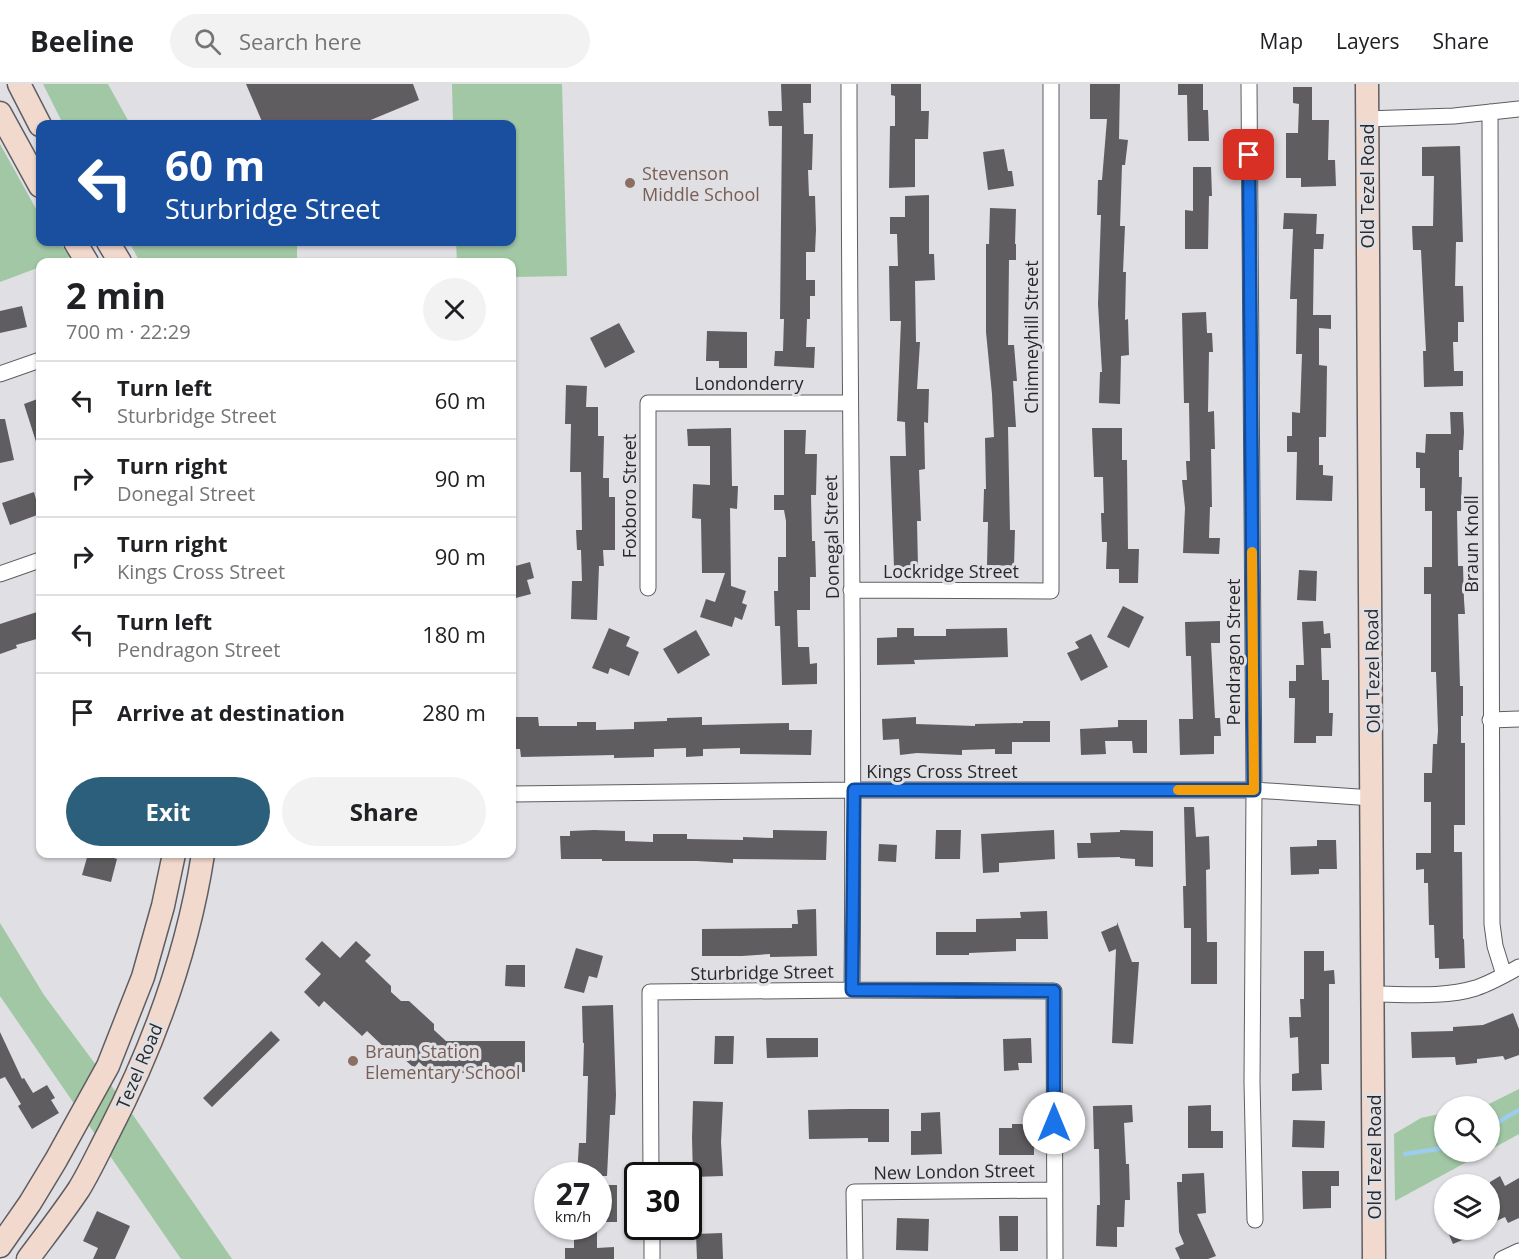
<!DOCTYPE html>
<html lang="en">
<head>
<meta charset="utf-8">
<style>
	body { margin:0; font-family:"Open Sans",sans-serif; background:#f2f2f2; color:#202124; height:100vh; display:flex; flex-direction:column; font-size:22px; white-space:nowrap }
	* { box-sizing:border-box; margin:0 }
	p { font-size:20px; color:#757577 }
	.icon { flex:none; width:33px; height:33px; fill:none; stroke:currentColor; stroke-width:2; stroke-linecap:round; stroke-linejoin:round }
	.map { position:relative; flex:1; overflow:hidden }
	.side { position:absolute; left:36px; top:174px; width:480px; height:600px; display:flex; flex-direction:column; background:#fff; border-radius:12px; box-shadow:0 2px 4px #0004 }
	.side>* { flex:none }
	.top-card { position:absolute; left:36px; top:36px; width:480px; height:126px; border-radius:12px; box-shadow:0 2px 4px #0004; background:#1a4fa0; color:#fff; overflow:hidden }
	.fabs { position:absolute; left:1434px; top:1012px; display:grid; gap:12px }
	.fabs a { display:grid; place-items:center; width:66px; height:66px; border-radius:50%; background:#fff; box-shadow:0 2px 4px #0004; font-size:30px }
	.speed { position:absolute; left:534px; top:1078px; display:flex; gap:12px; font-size:30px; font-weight:700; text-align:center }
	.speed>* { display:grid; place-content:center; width:78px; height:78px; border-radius:50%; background:#fff; box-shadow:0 2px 4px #0004; line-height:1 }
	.speed small { font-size:15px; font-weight:400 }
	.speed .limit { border:3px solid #111; border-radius:9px; background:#fff; color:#111 }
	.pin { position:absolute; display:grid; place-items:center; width:51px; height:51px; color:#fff; margin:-26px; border-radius:12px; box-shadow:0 3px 9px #0006 }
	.me { position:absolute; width:66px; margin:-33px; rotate:0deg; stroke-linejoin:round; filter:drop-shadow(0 0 4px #0008) }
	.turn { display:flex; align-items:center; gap:21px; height:126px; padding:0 30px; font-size:27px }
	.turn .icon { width:78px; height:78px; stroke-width:2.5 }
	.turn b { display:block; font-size:42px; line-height:51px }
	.round { display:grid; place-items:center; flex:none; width:63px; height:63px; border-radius:32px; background:#f2f2f2 }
	.overview { display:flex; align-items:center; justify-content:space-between; height:102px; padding:0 30px }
	h1 { font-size:36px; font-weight:700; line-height:45px }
	.primary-button { display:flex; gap:12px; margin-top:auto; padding:12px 30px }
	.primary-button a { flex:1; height:69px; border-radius:36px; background:#2b5f7b; color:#fff; font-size:24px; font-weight:700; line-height:69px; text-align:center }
	.primary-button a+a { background:#f2f2f2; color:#202124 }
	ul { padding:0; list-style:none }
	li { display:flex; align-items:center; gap:18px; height:78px; padding:0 30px; border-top:2px solid #e0e0e0 }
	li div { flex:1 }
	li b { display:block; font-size:22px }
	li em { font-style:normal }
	header { display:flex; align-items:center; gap:36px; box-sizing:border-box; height:84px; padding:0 30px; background:#fff; border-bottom:2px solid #e0e0e0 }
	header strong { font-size:28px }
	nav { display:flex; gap:33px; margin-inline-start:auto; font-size:21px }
	.search { width:420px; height:54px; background:#f2f2f2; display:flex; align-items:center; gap:15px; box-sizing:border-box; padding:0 21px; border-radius:33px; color:#757577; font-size:22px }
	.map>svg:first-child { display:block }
	.green { fill:#a1c7a4 }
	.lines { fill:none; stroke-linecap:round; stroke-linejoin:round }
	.stream { stroke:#9dcced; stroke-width:4.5 }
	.building { fill:#605d61 }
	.street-casing { stroke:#5e5e62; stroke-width:17 }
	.secondary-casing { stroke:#5e5e62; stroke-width:25 }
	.street { stroke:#fff; stroke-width:15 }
	.secondary { stroke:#f2d9ce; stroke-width:22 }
	.route-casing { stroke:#114b97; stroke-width:15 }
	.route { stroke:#1a73e8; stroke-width:10 }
	.slow { stroke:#f59e0b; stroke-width:10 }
	.education-dot { fill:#8d6e63; stroke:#dfdfe4; stroke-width:2 }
	.labels { text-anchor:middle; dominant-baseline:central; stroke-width:6; stroke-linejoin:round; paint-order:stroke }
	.education-label { font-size:18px; fill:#785e54; stroke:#dfdfe4; text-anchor:start }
	.street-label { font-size:18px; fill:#29292b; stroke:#dfdfe4 }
</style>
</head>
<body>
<header>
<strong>Beeline</strong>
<div class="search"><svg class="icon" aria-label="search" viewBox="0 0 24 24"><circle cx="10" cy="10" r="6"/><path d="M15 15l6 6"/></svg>Search here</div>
<nav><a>Map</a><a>Layers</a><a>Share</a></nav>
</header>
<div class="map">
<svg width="1519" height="1175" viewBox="0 0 1519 1175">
	<rect width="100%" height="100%" fill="#dfdfe4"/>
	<path class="green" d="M43 0H108L130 40H63Z
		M452 0H562L567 192 512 193V178H457L456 158H512V40H453Z
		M0 60 40 132V158H59L70 173 53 178H40V183L0 198Z
		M129 158H297V178H140Z
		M0 839 44 911 133 1031 232 1175H181L0 912Z
		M1519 1005V1050L1490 1066V1023H1477L1487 1021Z
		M1444 1029V1068H1485L1395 1117 1394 1050 1421 1034Z"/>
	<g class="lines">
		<path class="stream" d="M1490 1043 1519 1026
			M1405 1070 1444 1064"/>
	</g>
	<path class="building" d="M246 0H413L419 16 361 40H263Z
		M781 0H811V19H803L804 50H813L812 86H808L809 112H815L816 146 815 168H806V196H815V212H810V235H807L806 263H815L814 284 774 282 775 267H783L784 235H780L782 42H769L768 27H782Z
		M891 0H921V27H929L928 55H915V103L889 104 890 42H895V12L891 11Z
		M1090 0H1120L1119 55 1128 56 1125 81H1122L1120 142H1125L1123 188H1126L1125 236 1128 235 1129 271 1121 272 1120 320 1099 319 1100 288H1102L1098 220 1101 131H1097L1098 96H1102L1107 35H1090Z
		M1178 0H1203V26H1208L1209 57H1188L1187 11H1178Z
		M1293 3H1312V36H1329L1328 76H1335L1336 102 1301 103V94H1286V49H1298L1299 20 1293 19Z
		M1460 62 1463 158H1456L1455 202H1463L1464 238H1458V258H1453L1454 287H1463V302L1424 303 1423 267H1426L1421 166H1413L1412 142H1433L1434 92H1422V63Z
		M1004 65 1008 87H1012L1014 102 988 106 983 68Z
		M1193 83H1211L1212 112H1209L1208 165H1185V126L1193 127Z
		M929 111V170H934L935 196 915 197 916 258H920L917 305H929L928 339 924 338 925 385 919 386 921 437H917L918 483H894L890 372H906L905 338 897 337 901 237H890L889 182H898L897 150H890V133H905V112Z
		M990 124 1016 125 1015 160H1016V176H1009L1008 261H1014L1017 297H1013L1016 343H1008L1010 446H1015L1014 482 987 481 988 438H983L984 405H986L985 354 994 353 992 310 986 248V160H989Z
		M1284 129 1317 130 1316 150H1324L1323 165H1314L1313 231H1331V245L1319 244V281L1327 282 1326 353H1319V381H1323V391L1333 392 1332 417 1296 416 1297 368H1287V352H1292V328L1300 329 1302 270H1296L1297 215H1290L1293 145H1283Z
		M22 222 27 243 0 249V227Z
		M1206 228 1207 249H1212L1213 268H1209L1208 328 1214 327 1215 365H1211L1212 423H1210L1209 454H1220L1219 470 1183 469 1185 424 1182 396H1187L1186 377H1190L1189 319H1184L1182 229Z
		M619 239 635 268 605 284 590 254Z
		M707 247 747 248V284H719V277H706Z
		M566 301 587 302 586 323H598V352H604L603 394H609V413H615V466H603L604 482H599L597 536 571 535 572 497H582L581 466H577L576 446H582L581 388H570L571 340H565Z
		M40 314V364H38L24 320Z
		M1450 328H1463L1464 348 1463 366H1459V393H1462L1461 427H1457L1458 482H1463L1464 516 1465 530H1458L1460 602H1463V632H1461V659H1465V741H1454V768H1462L1463 855H1464L1465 884 1439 885V874H1435L1434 841H1429L1428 799H1424V785L1416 786V769H1431V718H1424V689H1432L1433 660H1437L1438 647 1436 588H1431V510H1424V483H1432V427H1425V404H1420V384H1416V368L1425 369 1426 350H1451Z
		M0 335H5L14 376 0 379Z
		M731 344 732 402H738L737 425 730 424 731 502 746 507 742 519 747 521 742 536 735 533 732 543 700 533 706 515 715 518 725 489H702L701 435 692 434 693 400 710 401V362H688L687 345Z
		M1092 344H1122V376H1127L1128 465H1139L1138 499H1119V485H1106L1107 458H1102L1101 429H1104L1103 393H1094Z
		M784 346H806L805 370H817L816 411H811L812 457H815L816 493H810V526H797L798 563H809L810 580 817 579V600L782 601 780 542H775L774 507H778V473H786V437L784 426H774V411H784Z
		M34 408 40 430 10 441 2 419Z
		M530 478 534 494 527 496 531 510 512 515V483Z
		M1299 486 1317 487 1316 517 1297 516Z
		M1123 522 1144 533 1129 564 1107 553Z
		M40 527V554L16 561 17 564 0 570V540Z
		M1220 537V559H1211L1215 634H1220L1221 652H1214V670L1180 671 1179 635H1193L1191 572H1186L1185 538Z
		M1323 537 1324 550 1330 549 1331 564H1321L1322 596H1329V629H1333L1332 652H1316V659H1294L1295 614H1289V597H1296V581H1304L1302 538Z
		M609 544 630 553 626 562 639 568 629 592 610 584 608 590 592 584Z
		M897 544H914V552H946V545L1007 544 1008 573 914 576 915 580 877 581V554L897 553Z
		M696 546 710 571 678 590 663 565Z
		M1091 550 1108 583 1081 597 1067 569 1079 564 1075 558Z
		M514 633H538L539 642H577V638H596V646L634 645V638L667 637V634L702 633V641L789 639V646H812L811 671 740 670V664L703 665V672L686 673V664L654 665V673L614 674V671L521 673 520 665H512V639H514Z
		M916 633V640L975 642V640L1023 639V637H1050V658H1012V670H995V665L962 666V671L917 669 900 671 899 655 883 656 882 635Z
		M1118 636H1147V669H1133L1132 657H1105L1106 670 1081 671 1080 645 1118 643Z
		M1184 723H1194L1196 753 1209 752 1210 785 1206 786 1207 858H1217V900H1191V844H1184L1183 802H1186Z
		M594 746 625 747V757L653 758V750H687V755L743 756V753L773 754V746L827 747 826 776 733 775V779L697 777H602V775H561L560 752H570V747Z
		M936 746H961L960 775H935Z
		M1054 746 1055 775 999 779V788L983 789 981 750Z
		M1120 746 1153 747V783L1135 782V775L1120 774V773L1078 774 1077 759H1091L1090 749 1120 748Z
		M1317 756H1336L1337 785H1319V790L1291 791 1290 763 1317 762Z
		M879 760 897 761 896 778 878 777Z
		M88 770H112L111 773 117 775 111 798 82 791Z
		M816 825 817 872 770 873V870L742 872H702V845L792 844V840H798L797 826Z
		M1047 827 1048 855H1016V867L969 869V871H936V848H976V835L1021 834 1020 828Z
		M1117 838 1132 878H1139L1133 960 1112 959 1116 865 1109 868 1101 848 1117 841Z
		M322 857 340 874 356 857 371 871 365 877 391 902V908L401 917H409L434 940V946L446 957H525V988L431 989 419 978 414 984 390 962 387 966 367 947 362 952 324 917 319 923 304 908 321 890 305 875Z
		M576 864 603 872 597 894 589 892 584 909 564 904Z
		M1304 867H1324V887L1334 886 1335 900H1329V980H1321L1322 1006 1292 1007V990L1299 989 1298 953 1290 954 1289 933H1301L1300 915H1304Z
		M506 881H525V903L505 902Z
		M613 921 616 1011 615 1031H610L607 1092H577L579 1059H586L588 992H583L584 959H583L582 922Z
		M1513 929 1519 945V971L1505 976 1503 972 1477 975V979L1456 981 1455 973 1412 974 1411 948 1453 947V943L1483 941Z
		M271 947 280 956 212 1023 203 1014Z
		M0 948 22 995 24 994 33 1009 47 1001 55 1014 51 1016 59 1029 32 1045 18 1022 21 1020 5 993 0 995Z
		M715 952H734L733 980H714Z
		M766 954H818V973L767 974Z
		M1031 954 1032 979H1018L1019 986 1004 987 1003 955Z
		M693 1017 723 1018 721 1058 723 1092 693 1093 692 1054Z
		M1132 1021 1133 1038 1124 1039 1126 1080H1129L1130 1116H1125L1124 1143H1117V1163L1096 1162 1097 1121H1100L1099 1065H1094L1093 1022Z
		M1211 1021V1047H1223V1064H1188V1022Z
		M849 1025H889V1058H868V1054L809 1055 808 1026Z
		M940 1028 942 1070 911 1071V1047H921V1029Z
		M1293 1036 1325 1037 1324 1064 1292 1063Z
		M1012 1040H1034V1071H999V1044H1012Z
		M1302 1087H1339V1102H1331V1124L1303 1125Z
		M1204 1089 1206 1129 1197 1130 1216 1172 1208 1175H1180L1175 1164 1184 1160 1179 1148 1177 1098H1182V1090Z
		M1500 1092 1505 1102 1519 1094V1134L1508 1139 1505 1133 1490 1140V1098Z
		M598 1101H617V1138H598Z
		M97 1127 130 1142 115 1175H93L98 1164 83 1157Z
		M999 1132H1018V1167H1000Z
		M897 1134 929 1135 928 1167 896 1166Z
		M574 1144H597V1164L614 1163V1175H565V1164H574Z
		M1447 1146H1486L1453 1160Z
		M722 1149 723 1175H697L696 1150Z"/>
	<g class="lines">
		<g class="street-casing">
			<path id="street" d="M849 0C849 302 855 604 852 906
				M1249 0 1254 706 1252 998 1255 1136
				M1490 28 1492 840 1495 862 1504 891
				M1366 35 1454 32 1519 25
				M0 290 40 276
				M0 490 40 476
				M648 504V319H850
				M851 506 1051 507V0
				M1490 636 1519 635
				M512 710 854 706H1254L1373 714
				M1373 910C1407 910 1443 914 1476 904 1491 899 1505 891 1519 883
				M651 1092 650 908 852 906 1054 907 1055 1175
				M652 1143V1175
				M855 1175 854 1108 1054 1106
				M1502 1175 1519 1167"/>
		</g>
		<g class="secondary-casing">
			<path id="secondary" d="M19 0 40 41
				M1367 0 1374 1175
				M0 29 40 102
				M75 158 87 178
				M108 158 120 178
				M0 1162 30 1119 56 1076 108 982 143 893 163 822 174 770
				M28 1175C45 1152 63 1129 79 1105 90 1087 99 1067 109 1048 154 961 188 867 203 770"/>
		</g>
		<use href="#street" class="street"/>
		<use href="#secondary" class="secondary"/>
	</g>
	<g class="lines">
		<g class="route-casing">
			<path id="route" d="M1054 1039V907L852 906 854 706H1254L1249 71"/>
		</g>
		<use href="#route" class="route"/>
		<path class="slow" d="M1178 706H1254L1252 468"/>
	</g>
	<g class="education-dot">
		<circle cx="630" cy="99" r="6"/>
		<circle cx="353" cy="977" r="6"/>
	</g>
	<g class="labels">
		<g class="education-label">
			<text x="642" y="89">Stevenson<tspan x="642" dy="21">Middle School</tspan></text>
			<text x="365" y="967">Braun Station<tspan x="365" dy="21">Elementary School</tspan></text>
		</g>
		<g class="street-label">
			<text transform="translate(1367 102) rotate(-90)">Old Tezel Road</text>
			<text transform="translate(1031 253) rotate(-90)">Chimneyhill Street</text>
			<text x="749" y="299">Londonderry</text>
			<text transform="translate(629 412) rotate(-90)">Foxboro Street</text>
			<text transform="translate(831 453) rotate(-91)">Donegal Street</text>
			<text transform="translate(1471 460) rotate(-90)">Braun Knoll</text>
			<text x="951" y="487">Lockridge Street</text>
			<text transform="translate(1233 568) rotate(-90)">Pendragon Street</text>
			<text transform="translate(1372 587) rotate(-91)">Old Tezel Road</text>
			<text x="942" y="687">Kings Cross Street</text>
			<text transform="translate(762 888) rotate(-1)">Sturbridge Street</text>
			<text transform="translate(139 982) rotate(-67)">Tezel Road</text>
			<text transform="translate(1374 1073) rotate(-90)">Old Tezel Road</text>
			<text transform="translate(954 1087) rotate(-1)">New London Street</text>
		</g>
	</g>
</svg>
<div class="fabs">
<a><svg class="icon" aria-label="search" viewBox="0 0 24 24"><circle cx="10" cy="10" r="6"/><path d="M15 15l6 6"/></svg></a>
<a><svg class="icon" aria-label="layers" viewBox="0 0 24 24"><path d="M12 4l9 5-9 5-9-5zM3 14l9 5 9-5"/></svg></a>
</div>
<div class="speed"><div>27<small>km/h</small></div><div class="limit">30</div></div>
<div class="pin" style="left:1249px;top:71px;background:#d93025"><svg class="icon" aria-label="arrive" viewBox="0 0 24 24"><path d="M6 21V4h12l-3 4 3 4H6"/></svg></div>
<svg class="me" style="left:1054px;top:1039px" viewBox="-20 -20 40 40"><circle r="19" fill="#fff"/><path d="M0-13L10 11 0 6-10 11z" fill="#1a73e8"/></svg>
<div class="top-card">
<div class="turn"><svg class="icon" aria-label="left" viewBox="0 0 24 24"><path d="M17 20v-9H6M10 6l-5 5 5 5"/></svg><div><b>60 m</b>Sturbridge Street</div></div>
</div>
<section class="side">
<div class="overview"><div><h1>2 min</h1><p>700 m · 22:29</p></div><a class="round"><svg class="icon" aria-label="close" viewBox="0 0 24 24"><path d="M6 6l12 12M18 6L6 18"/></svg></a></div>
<ul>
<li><svg class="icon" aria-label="left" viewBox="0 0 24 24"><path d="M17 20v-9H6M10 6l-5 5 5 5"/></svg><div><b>Turn left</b><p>Sturbridge Street</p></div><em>60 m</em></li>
<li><svg class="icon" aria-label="right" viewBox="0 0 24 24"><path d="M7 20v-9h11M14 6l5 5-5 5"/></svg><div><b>Turn right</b><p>Donegal Street</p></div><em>90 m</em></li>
<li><svg class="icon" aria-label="right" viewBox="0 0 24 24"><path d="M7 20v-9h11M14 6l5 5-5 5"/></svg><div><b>Turn right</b><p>Kings Cross Street</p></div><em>90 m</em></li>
<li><svg class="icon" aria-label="left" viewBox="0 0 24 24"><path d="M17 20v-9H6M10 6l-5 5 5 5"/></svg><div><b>Turn left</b><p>Pendragon Street</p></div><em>180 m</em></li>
<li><svg class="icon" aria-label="arrive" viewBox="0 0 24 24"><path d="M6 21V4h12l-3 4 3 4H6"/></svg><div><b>Arrive at destination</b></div><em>280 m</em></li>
</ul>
<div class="primary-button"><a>Exit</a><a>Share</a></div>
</section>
</div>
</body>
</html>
